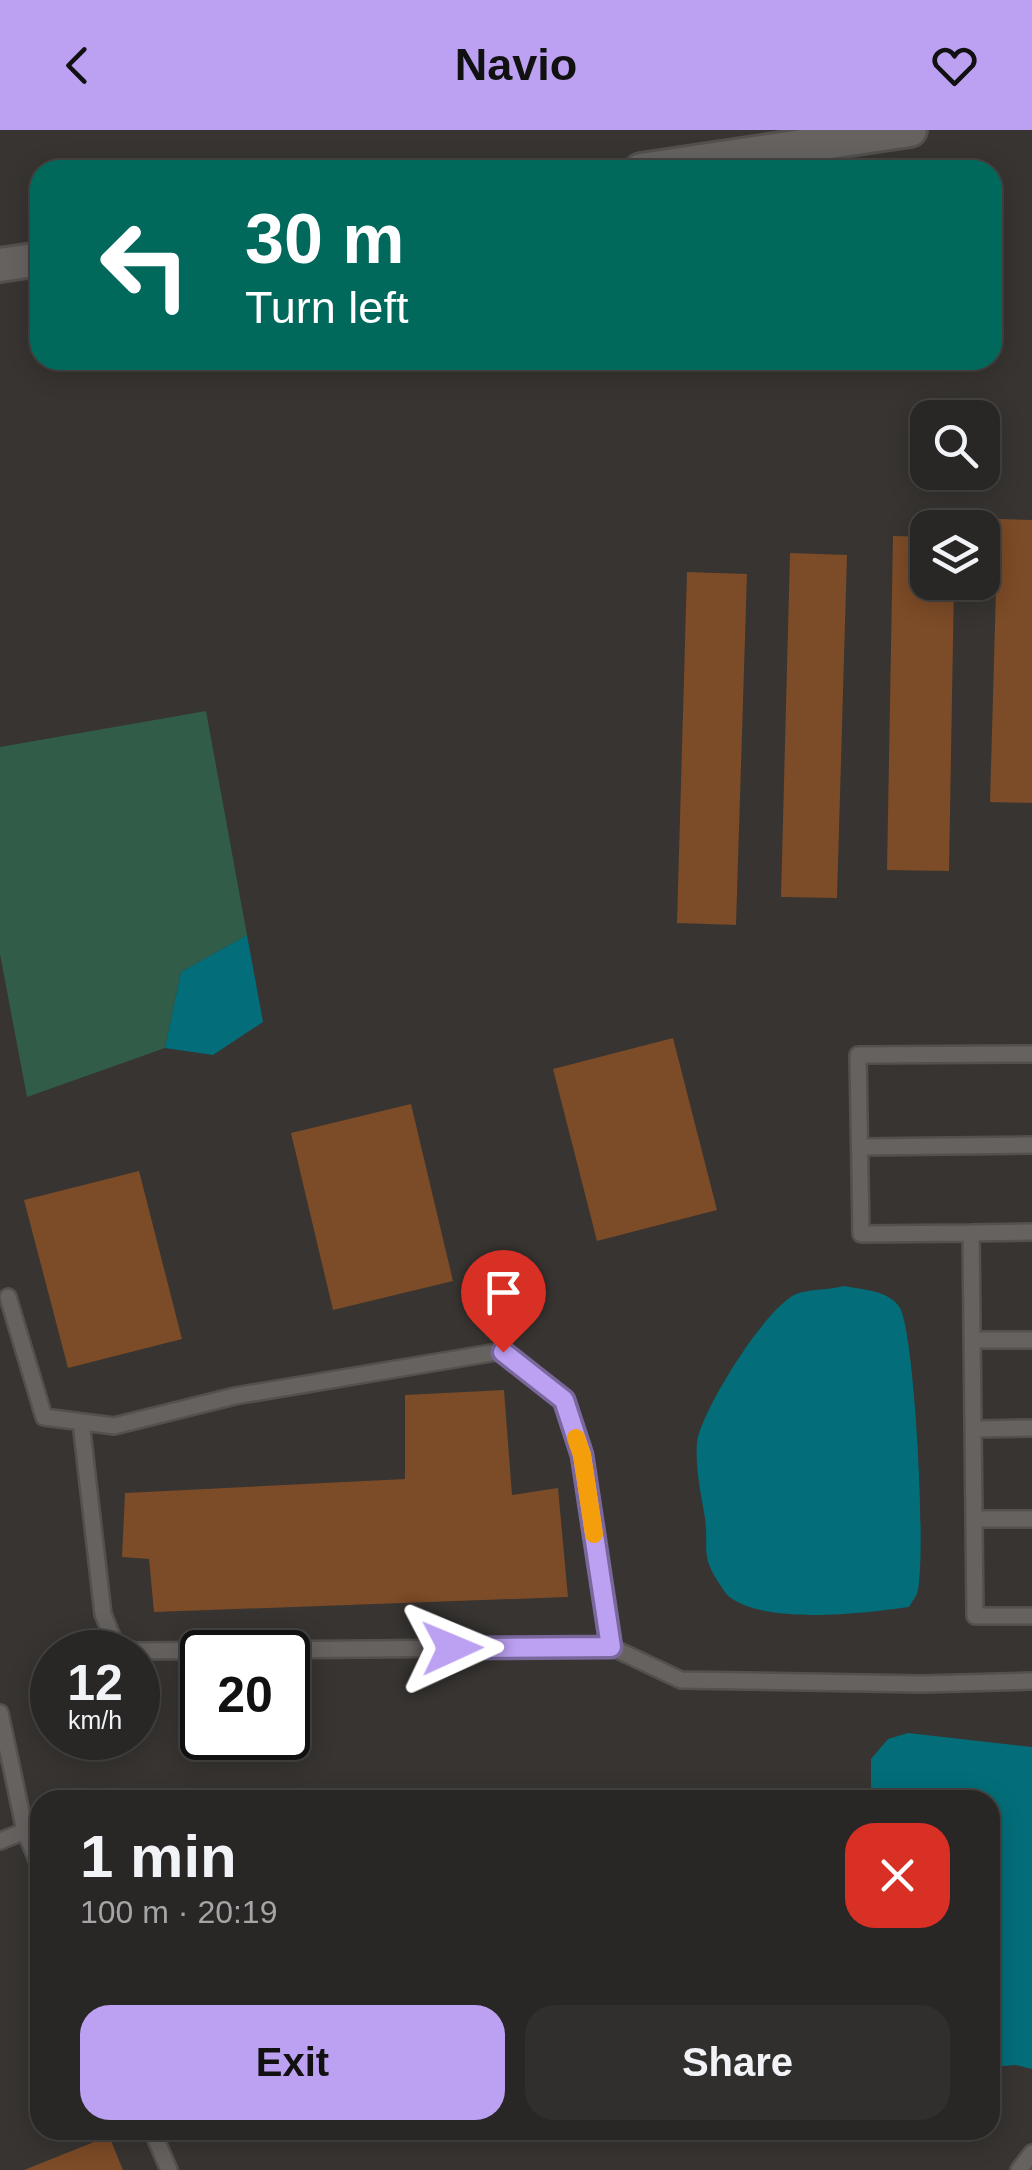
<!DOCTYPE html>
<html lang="en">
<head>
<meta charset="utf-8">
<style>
	body { margin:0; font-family:Arial,sans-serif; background:#312f2d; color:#f1f3f6; height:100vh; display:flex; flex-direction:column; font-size:38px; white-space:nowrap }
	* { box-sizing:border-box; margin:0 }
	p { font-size:32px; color:#a5a5a7 }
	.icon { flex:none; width:55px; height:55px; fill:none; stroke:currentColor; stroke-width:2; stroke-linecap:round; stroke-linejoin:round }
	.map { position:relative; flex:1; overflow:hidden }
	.sheet { position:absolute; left:30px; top:1660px; width:970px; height:350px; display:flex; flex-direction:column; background:#292725; border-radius:30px; box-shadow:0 5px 25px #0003,0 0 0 2px #454442 }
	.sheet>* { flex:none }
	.guide { position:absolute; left:30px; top:30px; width:972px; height:210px; border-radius:30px; box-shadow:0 5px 25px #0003,0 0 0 2px #454442; background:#00695c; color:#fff; overflow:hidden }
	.buttons { position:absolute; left:910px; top:270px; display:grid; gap:20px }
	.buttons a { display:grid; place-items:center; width:90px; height:90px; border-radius:20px; background:#292725; box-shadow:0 5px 25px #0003,0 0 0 2px #454442; font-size:50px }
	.speed { position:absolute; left:30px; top:1500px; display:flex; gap:20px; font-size:50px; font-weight:700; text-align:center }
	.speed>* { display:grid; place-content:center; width:130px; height:130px; border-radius:50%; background:#292725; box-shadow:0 5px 25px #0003,0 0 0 2px #454442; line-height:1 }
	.speed small { font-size:25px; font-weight:400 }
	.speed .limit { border:5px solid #111; border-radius:15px; background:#fff; color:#111 }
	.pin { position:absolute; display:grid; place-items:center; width:85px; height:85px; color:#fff; margin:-102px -42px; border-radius:50% 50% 50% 0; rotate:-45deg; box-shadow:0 0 10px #0007 }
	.pin .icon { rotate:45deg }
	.me { position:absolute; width:110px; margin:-55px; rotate:89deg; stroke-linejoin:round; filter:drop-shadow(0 0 8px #0008) }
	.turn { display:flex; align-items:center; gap:35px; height:210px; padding:0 50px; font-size:45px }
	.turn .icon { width:130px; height:130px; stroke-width:2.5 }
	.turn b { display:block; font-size:70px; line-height:85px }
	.round { display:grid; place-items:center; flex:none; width:105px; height:105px; border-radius:30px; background:#312f2d }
	.head { display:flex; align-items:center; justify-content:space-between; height:170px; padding:0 50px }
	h1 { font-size:60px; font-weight:700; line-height:75px }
	.primary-button { display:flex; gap:20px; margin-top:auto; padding:20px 50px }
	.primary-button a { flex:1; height:115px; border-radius:30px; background:#bca0f2; color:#111; font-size:40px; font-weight:700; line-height:115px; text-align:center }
	.primary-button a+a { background:#312f2d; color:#f1f3f6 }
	header { display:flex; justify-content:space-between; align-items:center; height:130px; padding:0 50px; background:#bca0f2; color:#111; font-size:45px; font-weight:700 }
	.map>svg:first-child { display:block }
	.green { fill:#315d48 }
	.water { fill:#036e79 }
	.building { fill:#7c4b27 }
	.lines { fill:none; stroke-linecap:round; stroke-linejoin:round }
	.service-casing { stroke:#53504e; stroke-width:20 }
	.minor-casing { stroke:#53504e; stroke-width:38 }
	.service { stroke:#666260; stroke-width:15 }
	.minor { stroke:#666260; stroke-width:32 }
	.route-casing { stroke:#7a689d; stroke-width:25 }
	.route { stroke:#bca0f2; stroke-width:18 }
	.slow { stroke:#f59e0b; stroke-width:18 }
</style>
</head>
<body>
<header><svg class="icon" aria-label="back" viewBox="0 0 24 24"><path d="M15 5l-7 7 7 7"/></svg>Navio<svg class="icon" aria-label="heart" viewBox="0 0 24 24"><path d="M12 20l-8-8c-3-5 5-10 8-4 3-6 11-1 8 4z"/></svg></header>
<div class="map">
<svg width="1032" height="2040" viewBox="0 0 1032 2040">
	<rect width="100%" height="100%" fill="#373431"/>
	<path class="green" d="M206 581 247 805 181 842 165 918 27 967 0 824V617Z"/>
	<path class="water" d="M247 805 263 892 213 925 165 918 181 842Z
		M844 1156C863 1160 889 1160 900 1178 915 1205 927 1433 917 1464 916 1466 910 1475 909 1477 863 1483 767 1496 728 1466 727 1465 720 1455 719 1453 700 1424 709 1420 705 1388 701 1363 695 1339 697 1312 701 1281 769 1171 799 1163 813 1159 829 1160 844 1156Z
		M908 1603 1032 1617V1939L1016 1935 990 1937V1670H871V1629L888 1609Z"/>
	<path class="building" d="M998 389 1032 390V673L990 672Z
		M893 406 928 407V452H954L949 741 887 740Z
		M790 423 847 425 837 768 781 767Z
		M687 442 747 444 736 795 677 793Z
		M673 908 717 1080 597 1111 553 939Z
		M411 974 453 1151 333 1180 291 1003Z
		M139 1041 182 1209 68 1238 24 1070Z
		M504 1260 512 1365 558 1358 568 1467 154 1482 149 1429 122 1427 125 1363 405 1349V1265Z
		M109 2006 123 2040H24Z"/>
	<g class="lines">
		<g class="service-casing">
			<path id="service" d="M1032 924 858 925 861 1104 971 1103 975 1486H1032
				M860 1017 1032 1015
				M971 1103 1032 1102
				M8 1167 44 1287 114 1296 235 1266 503 1221 563 1271 582 1325 611 1517 681 1550 923 1554 1032 1551
				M972 1210H1032
				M81 1292 103 1484 115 1514 134 1521 611 1517
				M973 1299 1032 1298
				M974 1389H1032
				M0 1583 25 1701 0 1711
				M25 1701 40 1737
				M152 2000 169 2040
				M1019 2040 1032 2023"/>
		</g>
		<g class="minor-casing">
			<path id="minor" d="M641 40 910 0
				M0 135 40 129"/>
		</g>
		<use href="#service" class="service"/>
		<use href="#minor" class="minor"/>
	</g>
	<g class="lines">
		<g class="route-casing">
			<path id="route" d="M452 1518 611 1517 582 1325 564 1270 503 1222"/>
		</g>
		<use href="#route" class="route"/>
		<path class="slow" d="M576 1308 582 1325 594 1404"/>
	</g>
</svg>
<div class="buttons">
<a><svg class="icon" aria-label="search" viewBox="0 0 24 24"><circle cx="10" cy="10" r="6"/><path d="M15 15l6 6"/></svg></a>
<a><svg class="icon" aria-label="layers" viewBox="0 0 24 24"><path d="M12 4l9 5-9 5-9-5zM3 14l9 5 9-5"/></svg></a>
</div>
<div class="speed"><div>12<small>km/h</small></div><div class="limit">20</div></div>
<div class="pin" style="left:503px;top:1222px;background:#d93025"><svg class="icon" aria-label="arrive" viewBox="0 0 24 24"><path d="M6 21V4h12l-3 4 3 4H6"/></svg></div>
<svg class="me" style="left:452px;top:1518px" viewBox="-20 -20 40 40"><path d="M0-17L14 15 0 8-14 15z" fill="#bca0f2" stroke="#fff" stroke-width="4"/></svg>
<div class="guide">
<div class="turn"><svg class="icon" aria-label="left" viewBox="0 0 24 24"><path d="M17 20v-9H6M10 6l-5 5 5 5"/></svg><div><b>30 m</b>Turn left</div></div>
</div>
<section class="sheet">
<div class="head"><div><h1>1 min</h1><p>100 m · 20:19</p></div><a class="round" style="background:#d93025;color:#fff"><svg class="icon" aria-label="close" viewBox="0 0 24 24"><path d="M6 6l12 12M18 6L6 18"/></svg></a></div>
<div class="primary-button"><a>Exit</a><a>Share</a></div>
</section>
</div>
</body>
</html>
